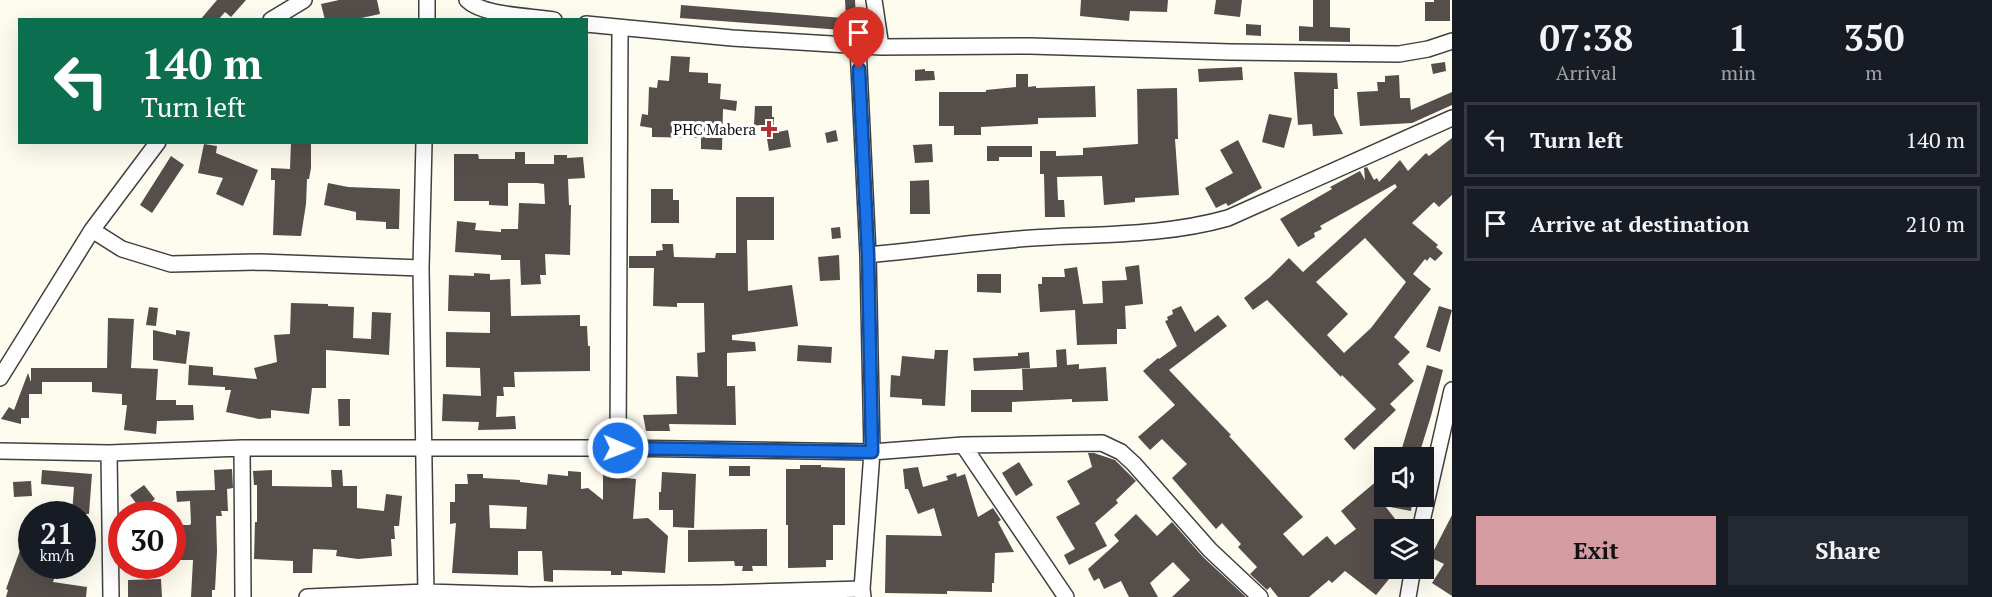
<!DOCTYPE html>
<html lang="en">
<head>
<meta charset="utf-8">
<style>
	body { margin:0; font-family:"PT Serif",serif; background:#242831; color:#f1f3f6; height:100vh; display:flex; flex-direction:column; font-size:22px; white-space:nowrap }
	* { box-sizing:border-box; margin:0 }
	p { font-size:20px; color:#9ea1a6 }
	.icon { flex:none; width:33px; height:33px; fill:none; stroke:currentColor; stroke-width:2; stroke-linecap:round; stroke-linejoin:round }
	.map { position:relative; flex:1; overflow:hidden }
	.drawer { display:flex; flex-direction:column; background:#171b24; width:540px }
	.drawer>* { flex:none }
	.banner { position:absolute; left:18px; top:18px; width:570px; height:126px; border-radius:0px; box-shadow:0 6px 24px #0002; background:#0b6e4f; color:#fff; overflow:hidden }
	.buttons { position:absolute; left:1374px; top:447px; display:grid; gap:12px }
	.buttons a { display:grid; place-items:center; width:60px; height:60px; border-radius:0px; background:#171b24; box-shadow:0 6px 24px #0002; font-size:30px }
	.speed { position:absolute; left:18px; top:501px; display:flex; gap:12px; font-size:30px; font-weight:700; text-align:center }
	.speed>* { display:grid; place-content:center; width:78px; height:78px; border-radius:50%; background:#171b24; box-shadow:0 6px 24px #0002; line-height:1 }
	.speed small { font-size:15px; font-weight:400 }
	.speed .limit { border:9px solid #d22; background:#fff; color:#111 }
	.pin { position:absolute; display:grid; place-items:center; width:51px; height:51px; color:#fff; margin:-62px -26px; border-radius:50% 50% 50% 0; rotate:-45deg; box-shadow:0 0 6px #0007 }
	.pin .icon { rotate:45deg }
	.me { position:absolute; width:66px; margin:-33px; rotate:91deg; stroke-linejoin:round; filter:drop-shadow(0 0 4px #0008) }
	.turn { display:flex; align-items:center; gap:21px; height:126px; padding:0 24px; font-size:27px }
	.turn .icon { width:78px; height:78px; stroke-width:2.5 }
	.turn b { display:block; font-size:42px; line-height:51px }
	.eta { display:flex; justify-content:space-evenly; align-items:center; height:102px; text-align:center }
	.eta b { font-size:36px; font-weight:700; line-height:42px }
	.primary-button { display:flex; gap:12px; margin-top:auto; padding:12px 24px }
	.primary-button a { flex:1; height:69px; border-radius:0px; background:#d49ca0; color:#111; font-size:24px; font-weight:700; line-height:69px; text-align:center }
	.primary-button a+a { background:#242831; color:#f1f3f6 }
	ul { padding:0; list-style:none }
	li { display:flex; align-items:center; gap:18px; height:75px; margin:0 12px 9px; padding:0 12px; border:3px solid #363941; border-radius:0px }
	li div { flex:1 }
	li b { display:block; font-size:22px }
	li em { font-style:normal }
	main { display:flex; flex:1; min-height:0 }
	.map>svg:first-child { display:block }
	.building { fill:#554e4a; fill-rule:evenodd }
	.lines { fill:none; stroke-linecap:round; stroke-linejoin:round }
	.street-casing { stroke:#404040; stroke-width:18 }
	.street { stroke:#fff; stroke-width:15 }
	.route-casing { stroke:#114b97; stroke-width:15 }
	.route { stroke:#1a73e8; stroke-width:10 }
	.poi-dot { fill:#b13136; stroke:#fff; stroke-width:2 }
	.labels { text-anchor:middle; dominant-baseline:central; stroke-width:6; stroke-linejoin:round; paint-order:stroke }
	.poi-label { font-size:15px; fill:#0d0d0d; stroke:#fff; text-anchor:end }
</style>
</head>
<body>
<main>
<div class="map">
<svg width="1452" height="597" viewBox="0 0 1452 597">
	<rect width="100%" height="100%" fill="#fefbef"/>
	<path class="building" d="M217 0H246L231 17 225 12 218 20H200Z
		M339 0H377L380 14 352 20H325L321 4Z
		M845 0H855L856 18 846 19Z
		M1081 0H1168L1167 12 1130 11 1129 21 1080 16Z
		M1216 0H1242L1240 17 1214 14Z
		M1313 0H1330V27L1350 28V42L1299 41V26L1313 27Z
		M1434 0H1450V21H1425V2H1434Z
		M681 5 843 18 842 30 680 18Z
		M1246 24 1261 25V36L1246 35Z
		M671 56 690 57 689 72 708 73V83L721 84 720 99 737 101 736 111 723 109 722 150 701 149V138L652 137V128L640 126 642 114 648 115 649 87 657 88 658 80 669 81Z
		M1445 62 1446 71 1433 74 1431 64Z
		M1242 67 1243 80 1199 82 1198 69Z
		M925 69V71H934L935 80 915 81V70Z
		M1294 72 1337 73 1338 89H1334V115L1343 134 1313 136 1312 124 1298 125Z
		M1016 74H1028V87L1036 86V88L1095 86 1096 117 1038 118V124L981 127V135H954V126H939V92H986V90L1016 87Z
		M1399 75 1400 98H1410L1411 110 1452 92V105L1412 123 1360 126 1357 92 1378 91 1377 82H1385V76Z
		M1177 88 1178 139H1175L1179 195 1135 198V202L1104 205 1102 176 1057 177 1058 200H1064L1065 217H1045L1044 174H1040V151H1056V156L1083 155V148L1138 144 1137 89Z
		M755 106H772V117H774L773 133 788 130 791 147 769 151 765 126 754 125Z
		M1269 114 1292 118 1284 148 1262 142Z
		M836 130 838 141 827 143 825 133Z
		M1452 138V195L1439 207 1434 202 1412 223 1438 245 1436 247 1443 253 1435 261 1430 257 1427 261 1425 259 1413 274 1431 289 1394 337 1410 352 1398 364 1414 381 1390 404 1396 410 1354 450 1344 439 1376 409 1342 375 1341 377 1267 300 1253 310 1244 298 1270 277 1289 258 1303 272 1397 187 1395 184 1320 226 1322 229 1314 233 1315 237 1298 247 1280 219 1332 189 1330 187 1360 171 1365 180 1364 168 1367 167 1374 180 1377 178 1379 182 1400 160 1408 171 1426 153 1429 156ZM1365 238 1406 282 1371 328 1344 353 1327 335 1348 314 1316 282Z
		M1238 140 1262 188 1228 206 1226 203 1216 208 1205 188 1233 173 1220 150Z
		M291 142H311V168L309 179H307L306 204 301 236 273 235 275 180H271V168L290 169Z
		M204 144 217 146 216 153 258 170 243 206 216 194 223 178 198 173Z
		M932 144 933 162 915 163 913 145Z
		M987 146H1032V157H999V161H987Z
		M515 152H525V164H554V155H567V158L583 157 585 178 568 179 569 205H571L570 255 545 254 546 275H540L541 284 521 285 520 260H501V255L455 252 457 221 476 223 475 230 501 232V229H518L519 203 545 204 544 184 537 183H508V206L489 205V201H454V154H478L479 159H515Z
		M171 156 184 165 152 213 140 205Z
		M929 180 930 214H910V181Z
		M328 183 348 187 400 189 399 229H386V222L356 220V212L324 205Z
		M651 189H673V200H679V223H651Z
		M736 197H774V240H747L748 291 792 285 798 326 732 335V340L755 342 756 351 727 353V386H735L736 425 669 424 670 431H646L643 415 677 414 676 376 698 377 697 353 705 352 704 303H677V307L653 306 654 268H629V256H656V251L663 250 662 244H673L674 257 715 258 716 253H736Z
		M840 227 841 238 832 239 831 228Z
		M839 255 840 280 820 281 818 257Z
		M1139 265 1143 304 1125 306 1126 329H1117V344L1077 345 1075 310 1040 312 1038 284H1042V277H1065L1064 269 1077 267 1083 304 1103 303 1102 281 1127 280 1125 267Z
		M474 273 490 274V280L510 279 511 316 580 315V326H587L588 346H590V371L514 372 515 387H503L504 396H497L496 417 515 416 516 429 478 430 479 422 442 421 443 394 481 396 480 368 446 367V332L490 333V312L448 311 449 275 474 276Z
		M977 274H1001V293L977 292Z
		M291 303 328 304V306L354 307 353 338 371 339 372 312 391 313 389 355 326 350V388H312L309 414 271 410V418L259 419 226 412 231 390H225V387L188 385 189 365 213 367V375L257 379 254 368 277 362 274 335 290 334Z
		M1181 306 1195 332 1218 315 1227 326 1169 370 1231 435 1229 436 1303 517 1283 534 1303 556 1327 536 1335 545 1356 529 1341 511 1384 475V496H1413L1411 511 1385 506 1396 520 1393 523 1398 530H1384V568H1398L1376 595 1345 571 1332 583 1329 580 1309 597H1278L1270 587 1267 590 1250 574 1257 567 1238 547 1241 544 1222 523 1216 529 1172 478 1187 464 1162 439 1150 450 1138 437 1175 405 1143 371 1158 358 1159 359 1177 346 1165 321 1168 320 1167 317 1173 314 1172 310Z
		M1439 306 1452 310 1440 352 1426 347Z
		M149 307 158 308 156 326 146 325Z
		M108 318 134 319 131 368 158 369 156 400H176V405H193L194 420 157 421 156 434 124 430 127 405H122V394L92 392V382H42V394H29V418H21V424L1 419 9 407 14 410 28 373 31 382V368H107Z
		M153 330 176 335V330L190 332 186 364 153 360Z
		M798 345 832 347 831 363 797 361Z
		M1066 349 1067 365 1079 364V369L1106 367 1108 401 1072 402V399L1012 402V412H971V390H1023L1022 369 1057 367 1056 350Z
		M935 350H948L945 406 922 405V399L890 397 891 375 900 376 902 356 934 359Z
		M1029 352 1030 368 974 371 973 358 1018 356V353Z
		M1427 365 1443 370 1431 416 1418 458H1399Z
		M338 399H350V426H339Z
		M1088 453H1094L1115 460 1136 481 1116 500 1118 503 1095 523 1107 546 1069 565 1064 555 1075 549 1056 517 1080 504 1067 481 1092 467Z
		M1019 462 1033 485 1016 496 1002 473Z
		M800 465H821V467L845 468V525H833V560H826V567L788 568V525H786V469H800Z
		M729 466H750V476H729Z
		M918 467 923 487 948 480 946 476 956 473 957 477 965 474 978 517 993 508 1001 520 998 522 1014 552 995 553 994 583H992V592L947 591V594L885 593 886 535 942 536 934 508 918 514 908 489H905L903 469Z
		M232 469 233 488 227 489 228 511H221L222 516H216L217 551 215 590H212V597H191L193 560H172V522L178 529V525H190L191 523 190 501 177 502 176 491 215 490 214 470Z
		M42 470 92 474 89 514H72L74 487 41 484Z
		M272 470V486L332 487 331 470H342L343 486H357V508L384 511 386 494 402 496 399 526H394L395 539H391L392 556 358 559 336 556 337 550 313 549 312 573H293V561L254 559 255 522H257V485H254L253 471Z
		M568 471 581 472V489L588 488 603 500V474H615V477L636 479 633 519 648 518 668 536 665 573 622 571V575H611V571L553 570V582L544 581 542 551H518V575L452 573 456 523 450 524V502H455V484H468L467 474H483V478L520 480V482L547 485 548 474 568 476ZM489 505 527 507 526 529 490 528Z
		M662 472 696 474 694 528 673 527V510H659V492H661Z
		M31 481 32 496 14 497 13 482Z
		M144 485 155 499 141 510 130 495Z
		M1136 514 1157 536 1172 522 1203 557 1246 597H1172L1190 580 1173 562 1150 583 1158 597H1129L1121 581 1104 589 1099 578 1094 581 1088 569 1119 541 1114 535Z
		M1452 515V596L1432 583 1444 564 1432 558 1434 553 1433 552Z
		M767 529V566H752L753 571H742L743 566H735L734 561 688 562V530Z
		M23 542 32 546V566H58L53 582 87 587 86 597H6L8 590 6 589Z
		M161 579 162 597H128V580Z"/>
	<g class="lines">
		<g class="street-casing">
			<path id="street" d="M467 0C483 16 531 16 554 20
				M874 0 881 47
				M271 20 304 0
				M427 20V0
				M586 24 732 38 881 47 1030 46 1230 52 1399 54 1428 49 1452 41
				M858 46 868 255 872 452 862 589 863 597
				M424 142 421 268 426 597
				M92 230 122 249 171 264 260 262 421 268
				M868 255C922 250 977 242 1032 238 1097 234 1165 236 1228 218L1452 118
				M0 378 92 230 158 142
				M963 445 1066 597
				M242 448 243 597
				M618 448 620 28
				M0 451 109 453 242 448H618L872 452 963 445 1102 443 1121 452 1134 464 1210 550 1260 597
				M109 453 111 597
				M1420 530 1452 390
				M307 597 426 592 531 595 721 593 862 589
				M1408 597 1413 568"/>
		</g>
		<use href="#street" class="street"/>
	</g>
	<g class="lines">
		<g class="route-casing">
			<path id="route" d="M618 448 872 452 868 255 859 69"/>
		</g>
		<use href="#route" class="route"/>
	</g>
	<path class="poi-dot" d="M766 120h6v6h6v6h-6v6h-6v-6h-6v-6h6z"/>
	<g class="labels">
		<g class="poi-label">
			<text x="756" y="129">PHC Mabera</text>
		</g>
	</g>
</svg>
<div class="buttons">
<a><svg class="icon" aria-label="sound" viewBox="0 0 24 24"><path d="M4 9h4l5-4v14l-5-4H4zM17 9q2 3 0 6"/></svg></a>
<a><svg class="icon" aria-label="layers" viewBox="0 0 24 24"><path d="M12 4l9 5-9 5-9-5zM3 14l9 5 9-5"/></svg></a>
</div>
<div class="speed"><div>21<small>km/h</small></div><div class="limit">30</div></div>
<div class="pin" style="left:859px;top:69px;background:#d93025"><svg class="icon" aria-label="arrive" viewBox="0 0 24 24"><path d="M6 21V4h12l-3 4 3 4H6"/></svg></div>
<svg class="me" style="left:618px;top:448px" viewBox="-20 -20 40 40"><circle r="17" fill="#1a73e8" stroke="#fff" stroke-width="3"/><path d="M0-11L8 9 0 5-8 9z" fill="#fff"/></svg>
<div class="banner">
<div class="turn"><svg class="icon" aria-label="left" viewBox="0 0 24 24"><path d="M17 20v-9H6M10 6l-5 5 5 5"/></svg><div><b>140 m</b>Turn left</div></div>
</div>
</div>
<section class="drawer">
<div class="eta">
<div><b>07:38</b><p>Arrival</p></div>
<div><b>1</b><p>min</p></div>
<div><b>350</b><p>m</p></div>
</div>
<ul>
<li><svg class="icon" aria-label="left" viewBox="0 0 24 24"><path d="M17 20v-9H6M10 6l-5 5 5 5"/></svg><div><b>Turn left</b></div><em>140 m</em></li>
<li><svg class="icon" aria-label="arrive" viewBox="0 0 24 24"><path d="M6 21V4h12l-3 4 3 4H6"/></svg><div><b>Arrive at destination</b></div><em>210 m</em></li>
</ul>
<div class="primary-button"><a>Exit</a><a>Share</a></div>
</section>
</main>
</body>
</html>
